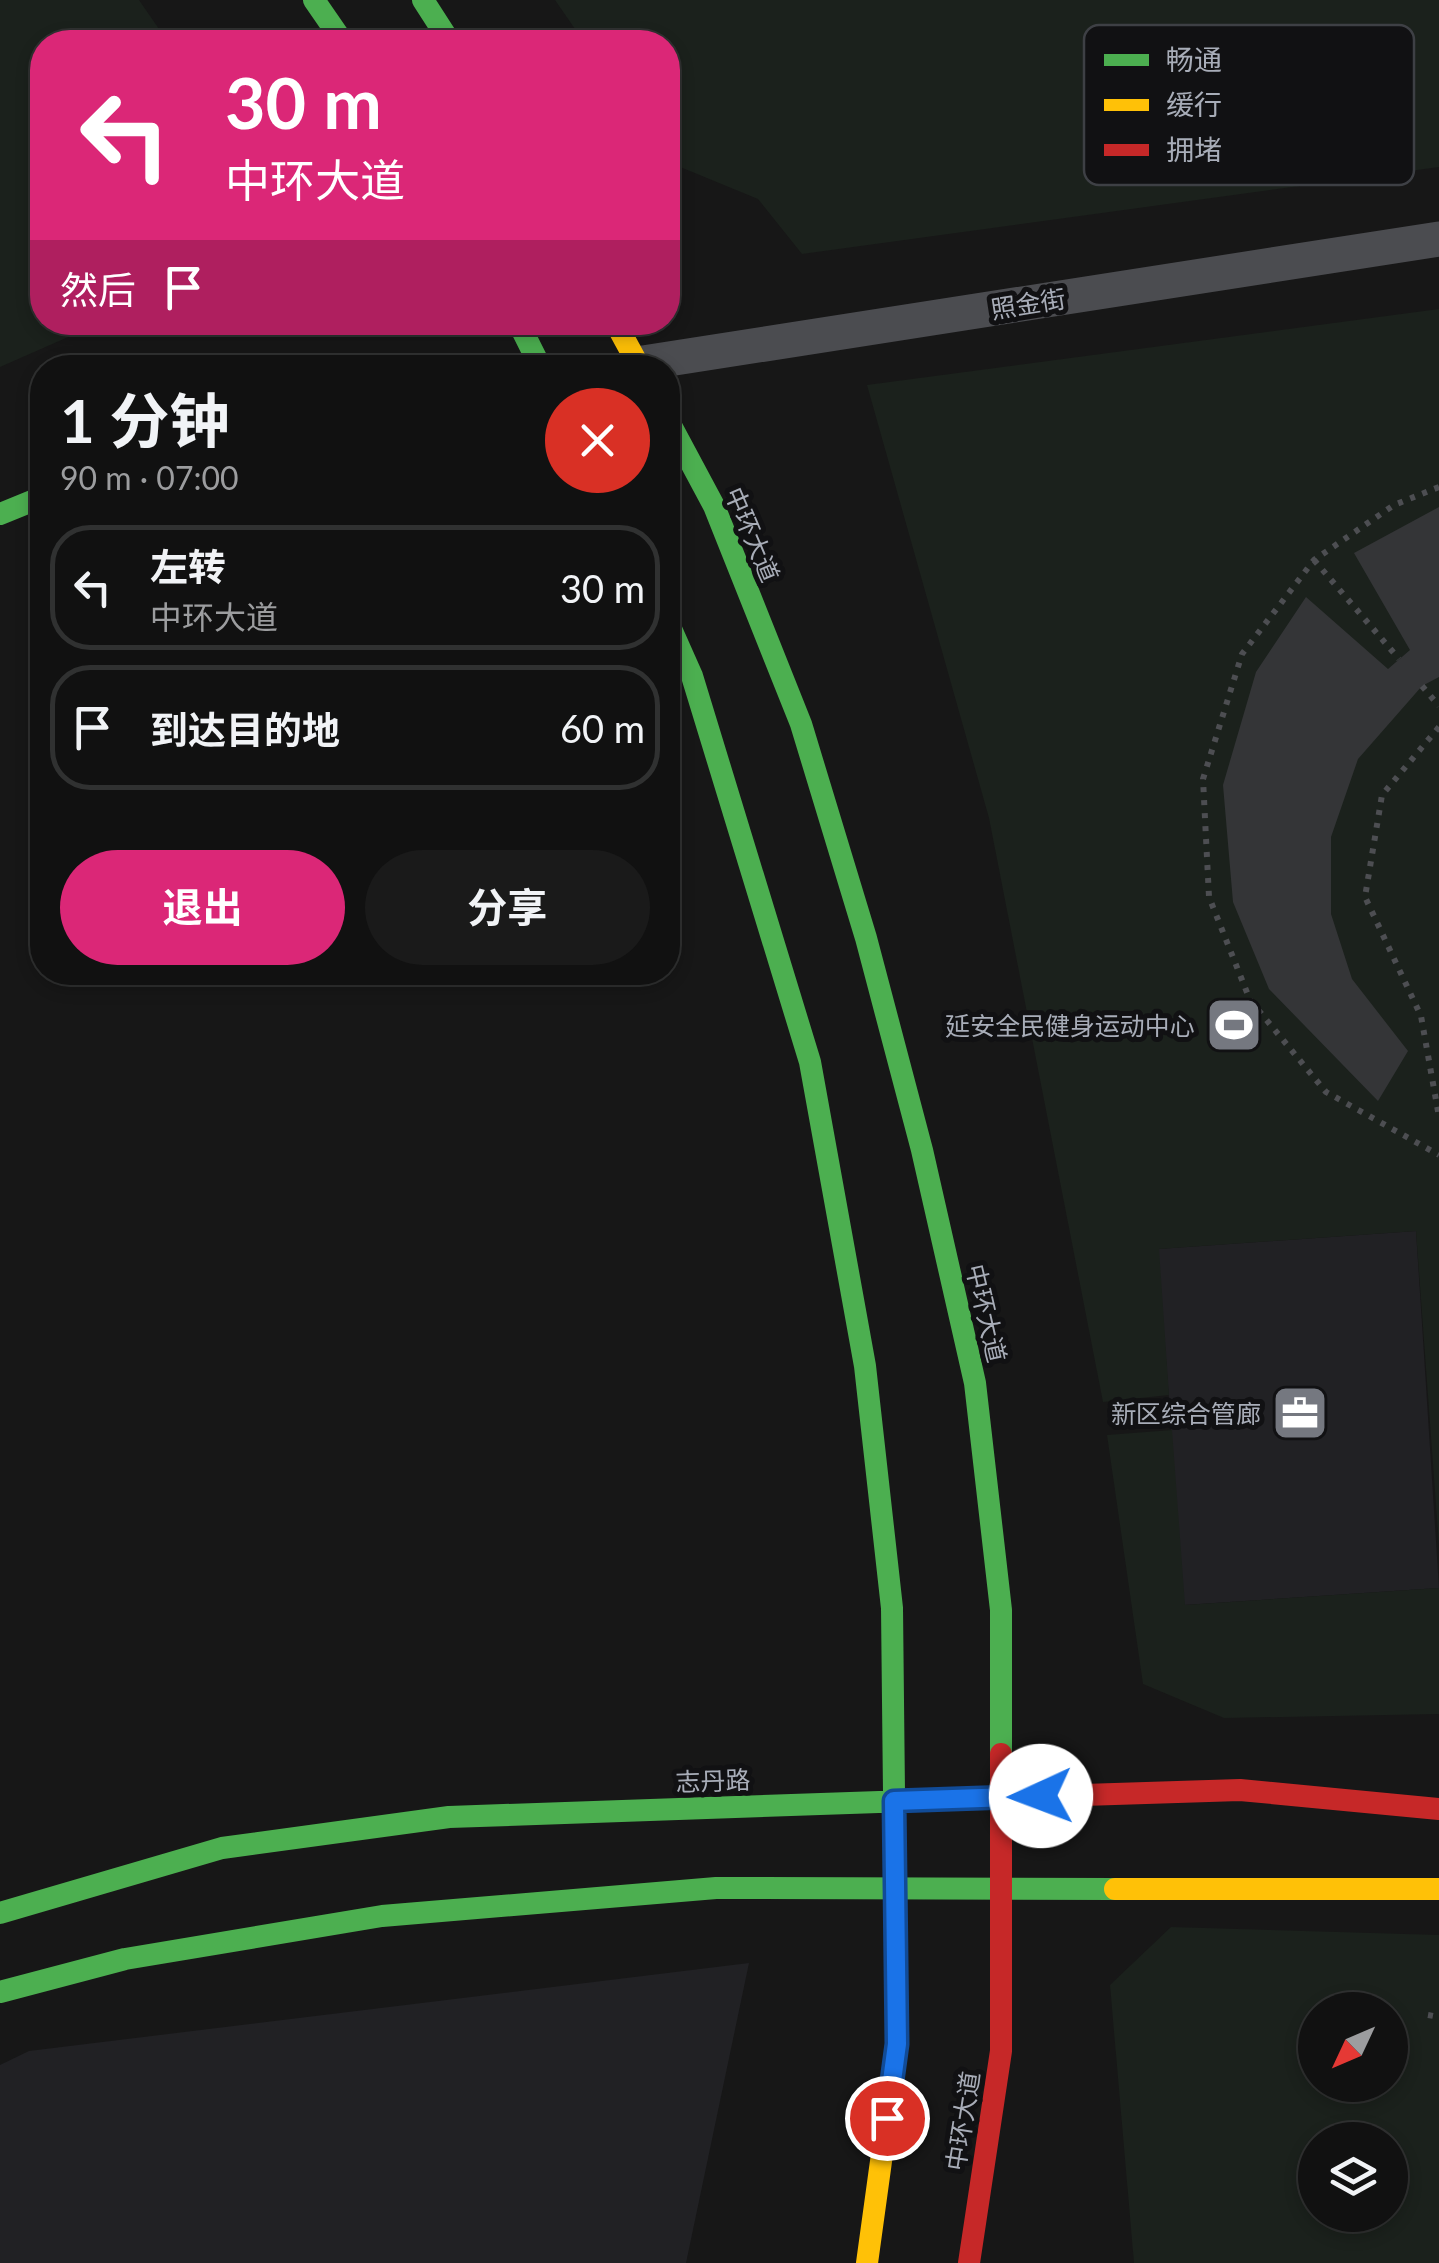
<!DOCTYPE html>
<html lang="zh">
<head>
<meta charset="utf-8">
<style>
	body { margin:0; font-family:Lato,"Noto Sans SC",sans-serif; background:#1a1a1a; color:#f1f3f6; height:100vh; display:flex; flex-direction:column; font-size:38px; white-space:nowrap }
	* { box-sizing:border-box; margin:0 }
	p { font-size:32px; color:#9c9d9f }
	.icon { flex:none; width:55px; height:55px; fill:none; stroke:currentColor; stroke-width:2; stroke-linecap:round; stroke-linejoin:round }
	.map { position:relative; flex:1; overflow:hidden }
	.drawer { position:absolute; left:30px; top:355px; width:650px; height:630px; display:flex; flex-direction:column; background:#111; border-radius:40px; box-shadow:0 5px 15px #0003,0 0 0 2px #303131 }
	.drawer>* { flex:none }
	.banner { position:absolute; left:30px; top:30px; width:650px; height:305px; border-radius:40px; box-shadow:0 5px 15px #0003,0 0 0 2px #303131; background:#db2777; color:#fff; overflow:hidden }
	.needle { width:65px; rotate:226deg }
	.buttons { position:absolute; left:1298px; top:1992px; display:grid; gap:20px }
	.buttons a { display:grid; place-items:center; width:110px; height:110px; border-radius:50%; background:#111; box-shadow:0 5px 15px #0003,0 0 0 2px #303131; font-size:50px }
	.pin { position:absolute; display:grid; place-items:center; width:85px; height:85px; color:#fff; margin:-42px; border:5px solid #fff; border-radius:50%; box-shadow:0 2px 10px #0007 }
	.me { position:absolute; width:110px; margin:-55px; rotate:268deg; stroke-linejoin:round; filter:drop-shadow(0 0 8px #0008) }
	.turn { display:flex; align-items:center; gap:35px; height:210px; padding:0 30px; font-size:45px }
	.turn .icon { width:130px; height:130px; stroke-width:2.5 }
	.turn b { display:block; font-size:70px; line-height:85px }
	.then { display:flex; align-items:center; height:95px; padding:0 30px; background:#0003; gap:20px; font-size:38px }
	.round { display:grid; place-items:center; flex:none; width:105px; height:105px; border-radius:52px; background:#1a1a1a }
	.head { display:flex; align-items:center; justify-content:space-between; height:170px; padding:0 30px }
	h1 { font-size:60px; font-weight:700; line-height:75px }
	.cta { display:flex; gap:20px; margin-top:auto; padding:20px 30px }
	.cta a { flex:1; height:115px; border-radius:60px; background:#db2777; color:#fff; font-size:40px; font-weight:700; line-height:115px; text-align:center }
	.cta a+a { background:#1a1a1a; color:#f1f3f6 }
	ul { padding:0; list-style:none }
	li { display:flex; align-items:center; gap:30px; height:125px; margin:0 20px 15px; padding:0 10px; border:5px solid #303131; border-radius:40px }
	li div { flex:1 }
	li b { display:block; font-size:38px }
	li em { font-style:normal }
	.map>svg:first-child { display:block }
	.built { fill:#212124 }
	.green { fill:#1b211c; fill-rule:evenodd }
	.building { fill:#343537 }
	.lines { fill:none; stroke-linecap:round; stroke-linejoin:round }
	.path { stroke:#4d4e52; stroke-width:6; stroke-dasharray:5 8; stroke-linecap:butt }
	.street { stroke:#4b4c50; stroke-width:35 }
	.fast { stroke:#4caf50; stroke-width:22 }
	.slow { stroke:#ffc107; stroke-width:22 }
	.jam { stroke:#c62828; stroke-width:22 }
	.route-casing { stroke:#114b97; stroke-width:25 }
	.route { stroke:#1a73e8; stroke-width:18 }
	.labels { text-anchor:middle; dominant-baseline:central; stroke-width:10; stroke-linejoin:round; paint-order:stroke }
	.street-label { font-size:25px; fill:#a8adb8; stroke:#111113 }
	.poi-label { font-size:25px; fill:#a8adb8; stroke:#111113; text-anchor:end }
	.key { fill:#111113; stroke:#3e4045; stroke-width:2.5 }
	.key-label { font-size:28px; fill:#a8adb8 }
</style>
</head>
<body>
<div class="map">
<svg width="1439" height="2263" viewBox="0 0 1439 2263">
	<rect width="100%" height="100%" fill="#171717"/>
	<path class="built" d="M1416 1231 1439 1588 1184 1605 1158 1249Z
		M749 1963 686 2263H0V2065L29 2051Z"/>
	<path class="green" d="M0 0H139L168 42H42V322L100 323 0 367Z
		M555 0H1439V167L802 254 758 199 668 162V42H584Z
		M1439 309V1546L1416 1231 1159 1249 1169 1395 1103 1402 989 818 867 385Z
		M1172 1430 1185 1605 1439 1588V1714L1224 1718 1143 1684 1107 1435Z
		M1171 1927 1439 1935V2263H1134L1110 1985ZM1390 2010V2085H1315V2010ZM1390 2140V2215H1315V2140Z"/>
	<path class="building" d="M1439 507V677L1422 686 1358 759 1331 837V914L1352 979 1408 1051 1378 1101 1269 989 1233 902 1223 785 1256 672 1306 597 1388 669 1410 650 1354 553Z"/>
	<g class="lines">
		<path class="path" d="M1439 487 1394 505 1314 560 1242 654 1203 779 1209 897 1250 1000 1326 1092 1439 1155
			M1314 560 1399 659
			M1422 686 1439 706
			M1439 727 1382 795 1365 897 1421 1016 1439 1117
			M1428 2015 1439 2017"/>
		<path class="street" d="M643 363 1439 239"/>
		<path class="fast" d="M314 0 343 42
			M423 0 450 42
			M518 322 541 368
			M668 420 714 506 801 724 866 938 922 1150 975 1383 1001 1610V1754
			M0 514 42 497
			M668 622 692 676 810 1062 865 1366 892 1608 896 1978
			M0 1913 222 1848 449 1817 1052 1796
			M0 1992 125 1959 382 1916 716 1888 1115 1889"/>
		<path class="slow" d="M615 322 640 368
			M1115 1889H1439
			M867 2263 897 2045 896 1978"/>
		<path class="jam" d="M1052 1796 1240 1790 1439 1809
			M969 2263 1001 2051V1754"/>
	</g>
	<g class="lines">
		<g class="route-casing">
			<path id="route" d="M887 2118 897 2044 894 1801 1041 1796"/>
		</g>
		<use href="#route" class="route"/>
	</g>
	<defs>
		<g id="stadium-square" transform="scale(2.875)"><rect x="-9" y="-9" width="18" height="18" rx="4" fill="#757880" stroke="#111113"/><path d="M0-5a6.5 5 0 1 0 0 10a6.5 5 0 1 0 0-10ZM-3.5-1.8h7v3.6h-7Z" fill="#fff"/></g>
		<g id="office-square" transform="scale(2.875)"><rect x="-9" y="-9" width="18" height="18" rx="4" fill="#757880" stroke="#111113"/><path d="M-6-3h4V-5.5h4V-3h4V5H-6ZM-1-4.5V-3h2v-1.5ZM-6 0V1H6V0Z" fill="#fff"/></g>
	</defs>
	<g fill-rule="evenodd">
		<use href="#stadium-square" x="1234" y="1025"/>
		<use href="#office-square" x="1300" y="1413"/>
	</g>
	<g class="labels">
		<g class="street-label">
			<text transform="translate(1028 303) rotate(-9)">照金街</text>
			<text transform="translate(753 534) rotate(67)">中环大道</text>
			<text transform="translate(987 1313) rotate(77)">中环大道</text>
			<text transform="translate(713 1780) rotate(-2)">志丹路</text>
			<text transform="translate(962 2121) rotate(-81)">中环大道</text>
		</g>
		<g class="poi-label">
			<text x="1195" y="1025">延安全民健身运动中心</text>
			<text x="1261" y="1413">新区综合管廊</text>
		</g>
	</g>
	<rect x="1084" y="25" width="330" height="160" rx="15" class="key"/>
	<rect x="1104" y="54" width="45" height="12" fill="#4caf50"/>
	<rect x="1104" y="99" width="45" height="12" fill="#ffc107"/>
	<rect x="1104" y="144" width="45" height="12" fill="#c62828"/>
	<g class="key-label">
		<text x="1166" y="70">畅通</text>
		<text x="1166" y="115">缓行</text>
		<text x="1166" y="160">拥堵</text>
	</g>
</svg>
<div class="buttons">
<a><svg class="needle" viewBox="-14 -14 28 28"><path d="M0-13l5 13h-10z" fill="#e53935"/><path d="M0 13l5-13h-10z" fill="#9c9d9f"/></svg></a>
<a><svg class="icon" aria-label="layers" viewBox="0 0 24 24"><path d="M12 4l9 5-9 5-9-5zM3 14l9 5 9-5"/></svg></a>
</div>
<div class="pin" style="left:887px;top:2118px;background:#d93025"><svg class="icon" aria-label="arrive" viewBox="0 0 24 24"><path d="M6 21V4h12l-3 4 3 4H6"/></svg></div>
<svg class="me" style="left:1041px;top:1796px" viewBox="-20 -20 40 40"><circle r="19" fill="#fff"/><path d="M0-13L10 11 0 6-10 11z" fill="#1a73e8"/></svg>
<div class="banner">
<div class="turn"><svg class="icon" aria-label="left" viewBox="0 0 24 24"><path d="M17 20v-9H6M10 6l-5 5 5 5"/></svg><div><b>30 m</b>中环大道</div></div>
<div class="then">然后<svg class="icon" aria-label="arrive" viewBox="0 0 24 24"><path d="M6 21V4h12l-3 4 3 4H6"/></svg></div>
</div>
<section class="drawer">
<div class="head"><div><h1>1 分钟</h1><p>90 m · 07:00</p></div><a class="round" style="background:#d93025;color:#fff"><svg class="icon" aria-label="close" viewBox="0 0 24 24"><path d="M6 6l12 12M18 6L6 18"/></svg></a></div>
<ul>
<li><svg class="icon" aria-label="left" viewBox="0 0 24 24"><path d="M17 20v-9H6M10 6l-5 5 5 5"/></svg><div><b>左转</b><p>中环大道</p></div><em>30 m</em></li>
<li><svg class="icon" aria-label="arrive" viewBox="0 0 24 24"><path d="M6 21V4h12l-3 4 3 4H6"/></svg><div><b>到达目的地</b></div><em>60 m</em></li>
</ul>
<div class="cta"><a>退出</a><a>分享</a></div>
</section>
</div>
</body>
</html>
